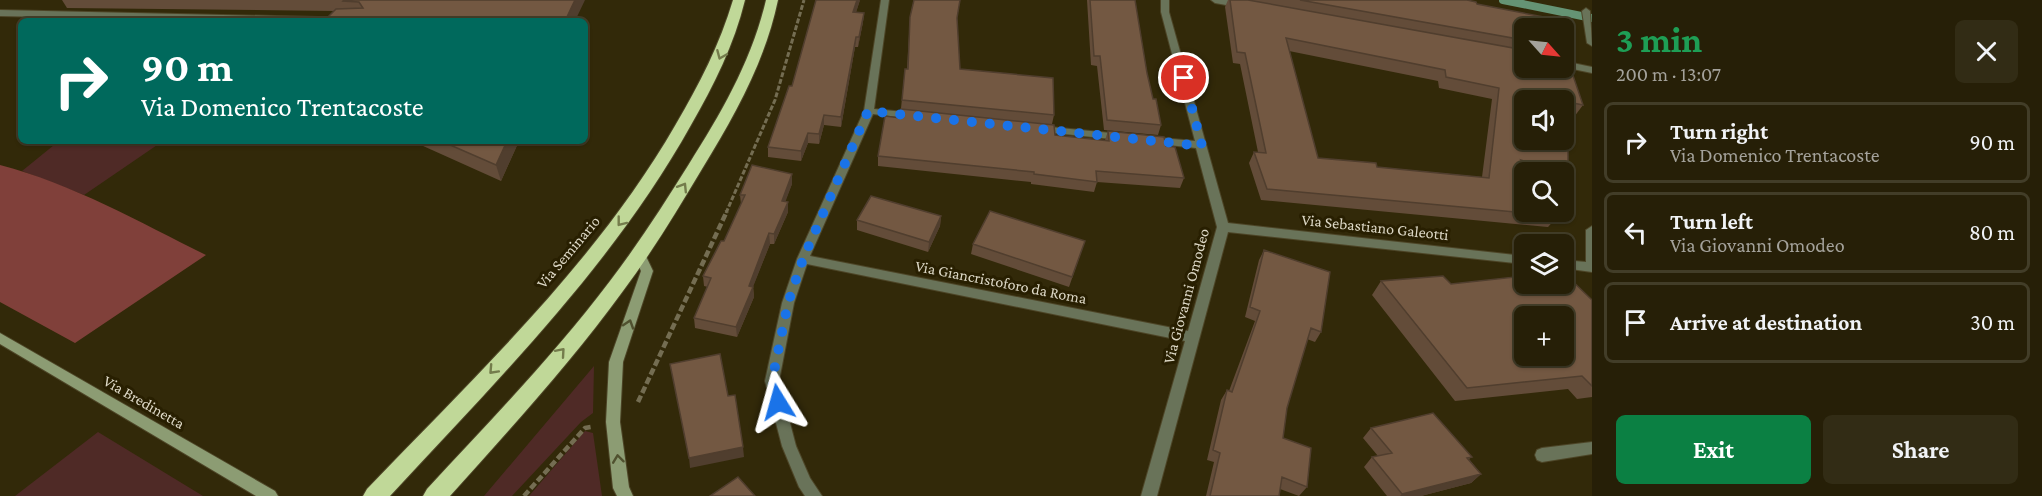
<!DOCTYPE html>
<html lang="en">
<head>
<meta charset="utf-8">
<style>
	body { margin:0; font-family:"Crimson Pro",serif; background:#322c15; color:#f1f3f6; height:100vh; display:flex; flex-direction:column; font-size:22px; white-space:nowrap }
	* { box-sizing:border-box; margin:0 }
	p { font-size:20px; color:#a4a29b }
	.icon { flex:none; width:33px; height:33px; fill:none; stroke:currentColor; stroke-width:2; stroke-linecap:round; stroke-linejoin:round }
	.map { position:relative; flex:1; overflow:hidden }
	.panel { display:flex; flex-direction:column; background:#261f07; width:450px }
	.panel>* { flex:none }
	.guide { position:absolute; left:18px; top:18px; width:570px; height:126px; border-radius:9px; box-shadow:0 2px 4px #0004,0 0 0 2px #423d28; background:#00695c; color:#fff; overflow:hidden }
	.needle { width:39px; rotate:117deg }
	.fabs { position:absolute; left:1514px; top:18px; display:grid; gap:12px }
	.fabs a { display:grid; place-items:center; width:60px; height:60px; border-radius:9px; background:#261f07; box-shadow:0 2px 4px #0004,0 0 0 2px #423d28; font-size:30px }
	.pin { position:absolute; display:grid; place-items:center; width:51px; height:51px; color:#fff; margin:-26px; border:3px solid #fff; border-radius:50%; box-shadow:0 2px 6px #0007 }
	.me { position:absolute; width:66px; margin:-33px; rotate:352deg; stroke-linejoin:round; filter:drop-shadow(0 0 4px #0008) }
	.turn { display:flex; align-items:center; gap:21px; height:126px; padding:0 24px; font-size:27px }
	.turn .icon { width:78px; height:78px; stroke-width:2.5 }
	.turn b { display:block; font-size:42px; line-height:51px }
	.round { display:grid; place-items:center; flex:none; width:63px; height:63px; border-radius:9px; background:#322c15 }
	.head { display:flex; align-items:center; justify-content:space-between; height:102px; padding:0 24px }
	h1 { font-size:36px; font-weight:700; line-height:45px; color:#1e9e55 }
	.button { display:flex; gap:12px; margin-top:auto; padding:12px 24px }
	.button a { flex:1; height:69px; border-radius:9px; background:#0b8043; color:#fff; font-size:24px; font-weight:700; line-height:69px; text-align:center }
	.button a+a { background:#322c15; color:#f1f3f6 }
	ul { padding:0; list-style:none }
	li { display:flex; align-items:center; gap:18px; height:81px; margin:0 12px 9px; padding:0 12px; border:3px solid #423d28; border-radius:9px }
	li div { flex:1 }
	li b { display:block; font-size:22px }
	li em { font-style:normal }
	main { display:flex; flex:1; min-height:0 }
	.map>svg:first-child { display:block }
	.green { fill:#4f2a26 }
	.forest { fill:#80403a }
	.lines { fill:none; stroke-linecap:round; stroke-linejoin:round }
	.stream { stroke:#659374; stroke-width:8 }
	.lane-casing { stroke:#4d4527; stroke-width:2 }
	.street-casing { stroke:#4d4527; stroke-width:2 }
	.secondary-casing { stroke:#4d4527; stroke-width:2 }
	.highway-casing { stroke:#4d4527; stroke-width:2 }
	.path-far1 { stroke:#746d52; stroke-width:3; stroke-dasharray:5 2; stroke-linecap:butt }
	.path { stroke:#746d52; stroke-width:4.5; stroke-dasharray:7 3; stroke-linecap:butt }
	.lane { fill:#697359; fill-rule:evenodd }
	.street { fill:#697359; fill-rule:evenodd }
	.secondary { fill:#8c9c73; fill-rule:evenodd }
	.highway { fill:#c0d898; fill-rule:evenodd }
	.wall { fill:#634c39; fill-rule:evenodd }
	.shaded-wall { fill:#503e2e }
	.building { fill:#735842; stroke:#503e2e; stroke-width:1.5; fill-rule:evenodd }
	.oneway { stroke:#747c4c }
	.oneway2 { stroke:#50512f }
	.route { stroke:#1a73e8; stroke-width:10; stroke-dasharray:0 18 }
	.labels { text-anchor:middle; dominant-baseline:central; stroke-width:6; stroke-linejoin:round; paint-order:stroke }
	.street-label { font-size:16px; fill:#ddd8c6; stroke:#281f01 }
</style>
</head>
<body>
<main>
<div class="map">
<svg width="1592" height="496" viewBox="0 0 1592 496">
	<rect width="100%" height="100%" fill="#322909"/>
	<path class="green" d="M59 141H163L84 195 22 171Z
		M594 366 593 413 581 422 512 496H484Z
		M585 431 593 433 602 496H529Z
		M98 432 203 496H15Z"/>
	<path class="forest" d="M0 165C73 184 139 222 206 255L75 343 0 302Z"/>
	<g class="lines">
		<path class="stream" d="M1503 0 1592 18"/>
		<g class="lane-casing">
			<path id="lane" d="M0 10 363 18 367 21H243L0 16Z
				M1592 442V454L1542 462 1537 460 1535 455 1537 450 1542 448Z"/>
		</g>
		<g class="street-casing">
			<path id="street" d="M881 0H889L874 109 915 113 920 116 915 119 873 114 810 256 1188 331 1217 227 1196 148 1150 143 1145 140 1150 137 1195 141 1161 12V0H1169V12L1228 223 1524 256V264L1228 232 1157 496H1141L1185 341 807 264 794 303 779 381 796 446 810 478 822 496H805L799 487 782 446 765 381 782 303 797 259 864 111Z
				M1211 0H1229L1247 5 1243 8 1215 3Z
				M1586 8 1590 11 1592 46 1587 43 1582 11Z
				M1563 61 1592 67V73L1563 67Z
				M1040 126 1121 134 1126 137 1121 140 1036 131 1035 129Z
				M1592 226V272L1563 268V260L1586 262V230Z"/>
		</g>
		<g class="secondary-casing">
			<path id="secondary" d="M639 249 643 250 653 271 623 362 620 422 629 487 633 496H617L613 488 606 422 609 362 641 271 633 253Z
				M0 333 275 491 278 496H256L0 344Z"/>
		</g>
		<g class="highway-casing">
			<path id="highway" d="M733 0H745C734 45 714 85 691 125 613 265 498 379 390 496H363L367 489C477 374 596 263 676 124 699 85 720 44 733 0Z
				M766 0H778C765 62 735 115 702 169 677 211 652 252 623 291 571 363 509 430 450 496H423L427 489C490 421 555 354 610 281 639 243 664 204 689 164 722 112 752 60 766 0Z"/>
		</g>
		<path class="path-far1" d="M1553 24 1569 27
			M726 213 775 100 804 0"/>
		<path class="path" d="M638 402 727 211
			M524 496 585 428 591 427"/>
		<use href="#lane" class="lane"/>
		<use href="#street" class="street"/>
		<use href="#secondary" class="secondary"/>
		<use href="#highway" class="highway"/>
	</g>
	<path class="wall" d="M62 0H585L334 11 67 8Z
		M860 0 856 12 864 13 863 22 858 47H855L841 127 824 125 819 144 808 143 801 161 768 157V147L792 86Z
		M1087 0H1135L1147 73 1153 99 1161 125 1158 135 1104 130 1097 66 1091 65Z
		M1228 0H1467L1524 28V68L1583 105 1574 117 1568 115 1562 172H1524L1558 216 1548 227 1261 200 1249 163 1254 152H1258L1240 64 1233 63 1225 7ZM1289 51 1438 81 1439 88 1492 99 1482 177 1377 167 1318 158Z
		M910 17 957 19 960 69 1054 115 1052 124 1055 135 1105 140 1108 131 1166 146 1184 178 1180 188 1097 182 1094 192 1031 184V182L878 166V156L900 118 905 69H907Z
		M412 141H519L501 181Z
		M1563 173 1568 174 1563 180Z
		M792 184 785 201 788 202V212L774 244H770L753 286 754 297 737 337 695 328 694 318 708 287 704 286 703 276 724 241 741 204 740 195Z
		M941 216 940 226 928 252 857 230V220Z
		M1085 241 1069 287 971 254 973 244Z
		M1264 250 1321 332 1315 342 1307 339 1287 408 1283 438 1307 487 1299 496 1280 489 1279 496H1206L1214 462 1207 460 1221 400 1227 390 1229 391 1255 321 1245 317 1259 260Z
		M1381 281 1451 284 1592 300V397L1577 399 1568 389 1455 401 1372 295Z
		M1371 428 1472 457 1469 459 1481 474 1471 483 1421 496H1387L1364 467 1372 457 1378 456 1363 438Z"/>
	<path class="shaded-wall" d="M575 0H585L575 21H565Z
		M857 0H860L853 22V12Z
		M864 13 863 22 858 47 859 37Z
		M856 37 855 47 841 127V117Z
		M824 115V125L819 144V134Z
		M808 133V143L801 161V151Z
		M507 141H519L501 181 496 165Z
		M792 174V184L782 211V201Z
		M788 202V212L774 244V234Z
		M941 216 940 226 928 252 929 242Z
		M769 233 770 244 751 292 753 287 754 297 737 337 736 327 749 286Z
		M743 447 744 457 690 468 689 458Z
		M1481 474 1471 483 1421 496H1400L1402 494Z"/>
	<path class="building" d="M344 0H575L565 21H324L336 9 363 8 359 2 343 1Z
		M816 0H857L853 12 864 13 859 37H856L841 117 824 115 819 134 808 133 801 151 768 147 789 86H792Z
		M914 0H960L957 18 960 69 1053 78 1054 115 902 100 905 69H908L910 17Z
		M1090 0H1135L1147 73 1153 99H1156L1161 125 1107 120 1100 56H1094Z
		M1230 0H1248L1524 50V68H1563V46L1583 105 1568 102V174L1521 160 1529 172H1524V212H1555L1558 216 1267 189 1254 152 1266 153 1245 53 1237 52ZM1286 38 1445 70 1446 77 1499 88 1489 178 1377 167 1376 163 1318 158ZM1524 100H1563V140H1524Z
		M1300 0H1467L1476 2 1477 4 1554 19 1557 28H1524V40Z
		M901 109 1054 125 1055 135 1109 141 1108 131 1164 137 1166 146 1175 147 1184 178 1096 171 1097 182 1034 174V172L878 156 885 116 900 118Z
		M441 141H507L496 165Z
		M752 165 792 174 782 201 788 202 774 234 769 233 749 286 753 287 736 327 694 318 711 278 703 276 721 241H724L745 195H740Z
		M871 196 941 216 929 242 857 220Z
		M990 211 1085 241 1072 277 973 244Z
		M1264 250 1330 272 1321 332 1311 328 1287 408 1283 438 1311 448 1307 487 1282 477 1279 496H1210L1220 453 1213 450 1227 390 1232 392 1260 311 1250 307Z
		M1563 272 1592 300V386L1582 376 1467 388 1381 281 1443 276 1451 284 1524 276V284H1563ZM1524 316H1563V356H1524Z
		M720 354 728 396 735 395 743 447 689 458 670 364Z
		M1433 413 1472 457 1467 458 1481 474 1402 494 1372 457 1392 453 1371 428Z
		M738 477 755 496H710Z"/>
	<defs><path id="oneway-chevron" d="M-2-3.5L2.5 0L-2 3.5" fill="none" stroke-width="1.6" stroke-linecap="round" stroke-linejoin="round" transform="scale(1.5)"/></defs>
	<g class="oneway">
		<use href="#oneway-chevron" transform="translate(721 55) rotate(113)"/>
		<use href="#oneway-chevron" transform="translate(683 187) rotate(-58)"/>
		<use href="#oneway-chevron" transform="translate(621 222) rotate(128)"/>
		<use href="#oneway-chevron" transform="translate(561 352) rotate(-49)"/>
		<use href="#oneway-chevron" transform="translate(493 370) rotate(133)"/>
	</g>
	<g class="oneway2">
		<use href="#oneway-chevron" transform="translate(629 324) rotate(-72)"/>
		<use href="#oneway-chevron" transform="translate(618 459) rotate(-97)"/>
	</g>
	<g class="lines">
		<path class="route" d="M778 402 772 381 788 303 803 259 868 111 1202 146 1184 78"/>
	</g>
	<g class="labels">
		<g class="street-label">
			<text transform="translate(1375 227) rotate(6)">Via Sebastiano Galeotti</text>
			<text transform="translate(568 252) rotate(-50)">Via Seminario</text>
			<text transform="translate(1001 282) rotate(11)">Via Giancristoforo da Roma</text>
			<text transform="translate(1186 296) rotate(-75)">Via Giovanni Omodeo</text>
			<text transform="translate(144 402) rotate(30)">Via Bredinetta</text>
		</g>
	</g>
</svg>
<div class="fabs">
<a><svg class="needle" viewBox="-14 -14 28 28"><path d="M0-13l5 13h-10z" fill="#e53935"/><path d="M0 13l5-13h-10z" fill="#a4a29b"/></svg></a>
<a><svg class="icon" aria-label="sound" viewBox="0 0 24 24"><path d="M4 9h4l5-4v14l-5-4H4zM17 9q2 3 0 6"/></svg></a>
<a><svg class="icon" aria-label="search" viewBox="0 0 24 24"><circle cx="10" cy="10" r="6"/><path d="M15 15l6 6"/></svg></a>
<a><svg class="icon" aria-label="layers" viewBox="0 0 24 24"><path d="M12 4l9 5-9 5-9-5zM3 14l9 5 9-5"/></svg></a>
<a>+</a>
</div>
<div class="pin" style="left:1184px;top:78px;background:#d93025"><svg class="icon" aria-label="arrive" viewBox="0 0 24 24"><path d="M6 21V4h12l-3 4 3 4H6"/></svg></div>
<svg class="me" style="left:778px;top:402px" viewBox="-20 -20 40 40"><path d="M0-17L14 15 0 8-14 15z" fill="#1a73e8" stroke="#fff" stroke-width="4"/></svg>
<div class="guide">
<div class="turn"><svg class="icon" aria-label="right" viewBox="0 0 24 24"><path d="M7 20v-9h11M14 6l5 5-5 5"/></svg><div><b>90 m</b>Via Domenico Trentacoste</div></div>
</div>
</div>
<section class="panel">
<div class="head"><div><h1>3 min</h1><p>200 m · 13:07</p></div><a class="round"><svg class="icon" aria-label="close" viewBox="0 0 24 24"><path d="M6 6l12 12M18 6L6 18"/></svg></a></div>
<ul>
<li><svg class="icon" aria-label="right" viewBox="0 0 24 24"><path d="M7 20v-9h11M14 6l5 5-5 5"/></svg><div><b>Turn right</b><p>Via Domenico Trentacoste</p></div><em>90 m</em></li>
<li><svg class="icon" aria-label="left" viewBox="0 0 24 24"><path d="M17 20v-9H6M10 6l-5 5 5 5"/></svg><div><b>Turn left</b><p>Via Giovanni Omodeo</p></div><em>80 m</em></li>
<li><svg class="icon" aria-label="arrive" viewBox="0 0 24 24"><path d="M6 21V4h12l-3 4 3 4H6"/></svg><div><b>Arrive at destination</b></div><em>30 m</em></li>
</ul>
<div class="button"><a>Exit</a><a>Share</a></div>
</section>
</main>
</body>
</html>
